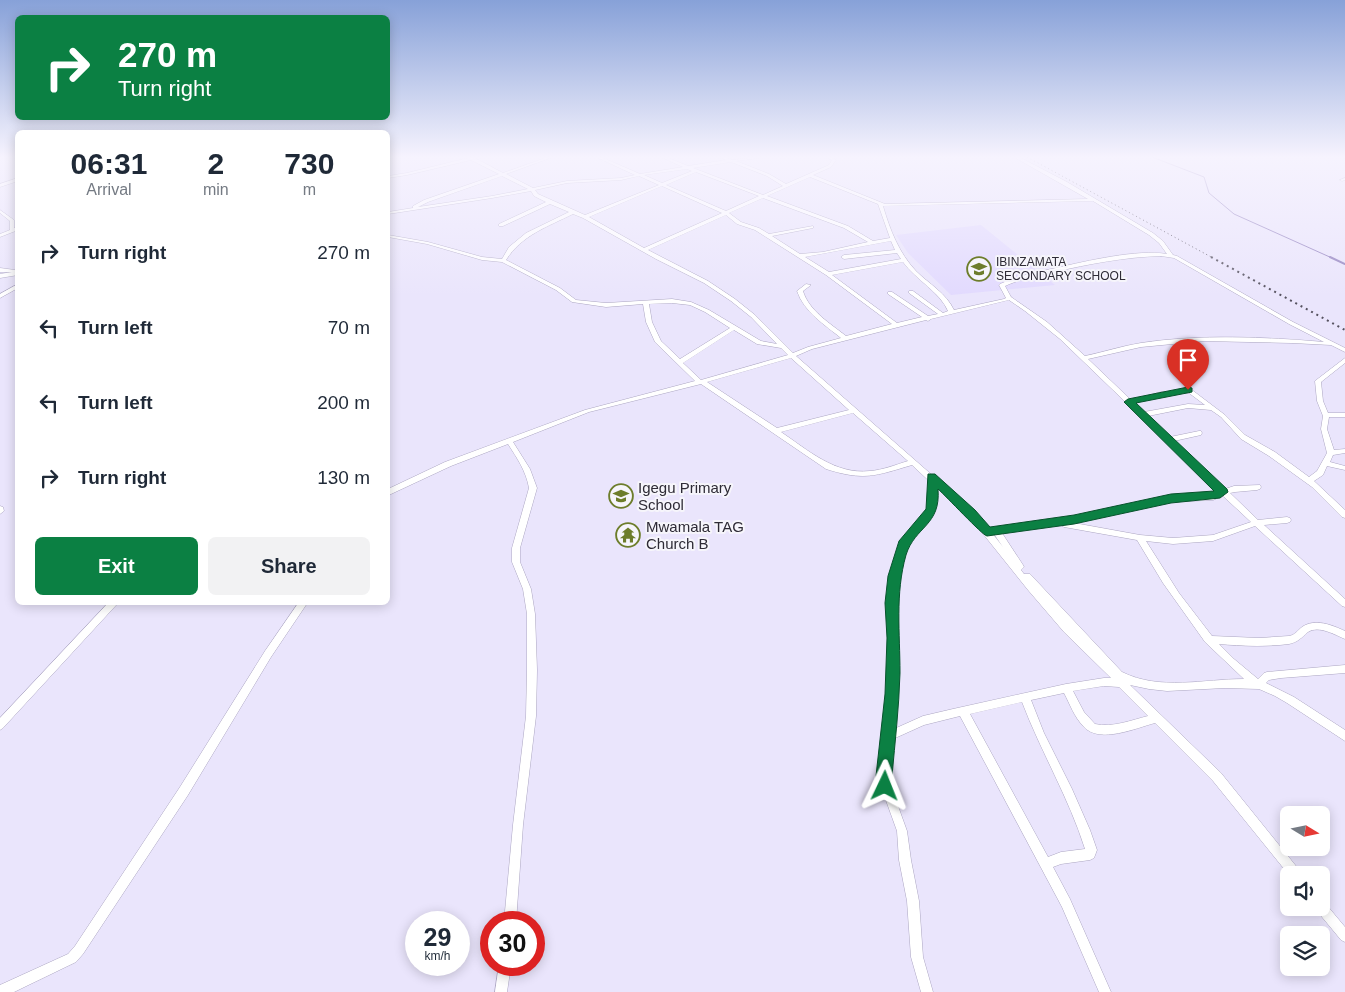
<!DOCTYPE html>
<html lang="en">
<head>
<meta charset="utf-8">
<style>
	body { margin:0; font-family:Helvetica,sans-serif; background:#f2f2f3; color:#1f2937; height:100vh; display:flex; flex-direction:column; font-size:19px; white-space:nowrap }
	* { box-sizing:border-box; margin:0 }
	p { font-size:16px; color:#747a83 }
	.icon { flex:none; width:28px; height:28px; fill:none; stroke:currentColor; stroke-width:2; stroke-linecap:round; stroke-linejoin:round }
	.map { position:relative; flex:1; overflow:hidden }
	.side { position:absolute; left:15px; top:130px; width:375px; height:475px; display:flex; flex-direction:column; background:#fff; border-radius:8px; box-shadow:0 2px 12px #0003 }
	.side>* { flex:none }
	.banner { position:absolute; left:15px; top:15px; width:375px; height:105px; border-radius:8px; box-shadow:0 2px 12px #0003; background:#0b8043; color:#fff; overflow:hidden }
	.needle { width:32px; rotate:100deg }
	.buttons { position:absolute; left:1280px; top:806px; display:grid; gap:10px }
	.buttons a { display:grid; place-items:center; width:50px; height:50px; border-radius:8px; background:#fff; box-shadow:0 2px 12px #0003; font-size:25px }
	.speed { position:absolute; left:405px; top:911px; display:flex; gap:10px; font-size:25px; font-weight:700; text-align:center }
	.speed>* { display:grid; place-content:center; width:65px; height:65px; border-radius:50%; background:#fff; box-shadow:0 2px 12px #0003; line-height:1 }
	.speed small { font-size:12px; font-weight:400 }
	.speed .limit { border:8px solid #d22; background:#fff; color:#111 }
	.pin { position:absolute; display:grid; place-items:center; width:42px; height:42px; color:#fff; margin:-51px -21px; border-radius:50% 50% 50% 0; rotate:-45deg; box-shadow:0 0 5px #0007 }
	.pin .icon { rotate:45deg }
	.me { position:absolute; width:55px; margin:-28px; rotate:2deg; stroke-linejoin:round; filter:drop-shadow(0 0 4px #0008) }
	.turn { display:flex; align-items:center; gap:18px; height:105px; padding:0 20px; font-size:22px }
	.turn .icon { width:65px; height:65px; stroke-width:2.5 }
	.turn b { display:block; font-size:35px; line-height:42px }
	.eta { display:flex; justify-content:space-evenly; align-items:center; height:85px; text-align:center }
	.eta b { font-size:30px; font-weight:700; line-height:35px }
	.action { display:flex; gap:10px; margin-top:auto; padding:10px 20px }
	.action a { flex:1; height:58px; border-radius:8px; background:#0b8043; color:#fff; font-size:20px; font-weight:700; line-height:58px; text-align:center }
	.action a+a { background:#f2f2f3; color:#1f2937 }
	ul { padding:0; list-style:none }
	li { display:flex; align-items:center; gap:15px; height:75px; padding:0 20px }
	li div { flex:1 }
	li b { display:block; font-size:19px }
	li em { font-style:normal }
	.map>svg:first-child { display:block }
	.built { fill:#e2dafe }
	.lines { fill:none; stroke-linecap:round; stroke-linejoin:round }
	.stream-far1 { stroke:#9585c1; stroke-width:1 }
	.stream { stroke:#9585c1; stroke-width:2 }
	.street-casing { stroke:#aca6c2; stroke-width:1 }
	.street { fill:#fff; fill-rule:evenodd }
	.rail-far1 { stroke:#55515f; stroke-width:1; stroke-dasharray:1 3; stroke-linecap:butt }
	.rail { stroke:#55515f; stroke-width:2; stroke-dasharray:2 4; stroke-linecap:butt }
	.route { fill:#0b8043; stroke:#07532c }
	.labels { text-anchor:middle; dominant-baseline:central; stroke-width:4; stroke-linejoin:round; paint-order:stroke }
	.far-poi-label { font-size:12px; fill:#2e2b36; stroke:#f6f5fb; text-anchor:start }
	.poi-label { font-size:15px; fill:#2e2b36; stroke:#f6f5fb; text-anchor:start }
</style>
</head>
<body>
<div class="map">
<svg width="1345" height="992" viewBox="0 0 1345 992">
	<rect width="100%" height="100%" fill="#eae5fc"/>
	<path class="built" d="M981 225 1055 285 951 295 908 253 896 235Z"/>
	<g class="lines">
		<path class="stream-far1" d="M1152 157 1204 177 1209 193 1234 214 1332 258"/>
		<path class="stream" d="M1330 257 1345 264"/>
		<g class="street-casing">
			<path id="street" d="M388 157H392L388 161Z
				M467 157H473L503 173 548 157H553L506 174 533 188 567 181 621 178 635 175 596 157H601L640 174 683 167 661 157H666L688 166 726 160 719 157H724L732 160 760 157 758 158 736 161 769 174 786 184 829 165 832 160 825 157H830L836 160 831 167 813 175 885 204 1088 199 1014 157H1019L1067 182 1153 233 1163 241 1173 255 1177 256 1293 322 1345 348V352L1331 345 1292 343 1204 341 1141 347 1088 359 1131 400 1161 392 1192 390 1225 415 1245 435 1275 452 1309 477 1317 471 1327 453 1321 429 1323 416 1317 401 1315 381 1345 358V363L1321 382 1323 401 1328 413H1345V417H1329L1327 429 1334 450 1345 449V453L1333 455 1330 462 1345 466V470L1327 466 1323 475 1314 481 1345 510V518L1342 517 1312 487 1269 456 1241 439 1221 417 1211 410 1188 408 1148 416 1170 437 1199 431H1201L1202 433 1201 435 1174 441 1225 489 1234 486 1260 485 1261 487 1260 489 1257 490 1235 492 1230 493 1258 520 1287 517 1290 518 1291 520 1290 522 1287 523 1264 525 1345 599V607L1342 606 1255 526 1213 541 1173 544 1146 541 1179 593 1212 636 1259 638 1289 636C1295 635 1297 631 1302 627 1315 618 1332 625 1345 631V639C1335 635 1319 625 1308 632 1301 638 1298 642 1289 644 1266 647 1242 646 1219 644L1234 659 1258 679 1264 673 1267 672 1345 665V673L1281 678 1269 680 1266 683 1294 697 1345 730V741L1287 703 1275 696 1259 689 1225 688 1167 691 1149 689 1130 685 1221 773 1300 871 1302 875H1289L1213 781 1155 723C1136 728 1100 744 1084 727 1074 717 1070 704 1064 693L1031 700 1044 733 1072 789 1090 830 1097 850 1094 858 1090 860 1061 864 1053 867 1070 899 1111 992H1099L1062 907 960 716 924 725 893 739 889 781 907 831 911 860 919 901 923 957 933 992H921L911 957 907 901 899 860 897 831 879 781 887 694 890 638 888 603 890 576 901 542 927 510 929 499 928 480 912 465C875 476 864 481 826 469L701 384 589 412 513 442 530 469 537 488 520 548V562L531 589 535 614 537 670 536 716 523 825 516 922H504L513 825 526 716 527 670V614L523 589 512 562V548L529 488C526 471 517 458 508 444L451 466 391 494H388V489L445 462 585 410 695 381 655 342 646 322 643 304 606 307 572 302 556 290 502 262 482 260 427 244 388 237V235L428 242 482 257 502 259 509 247 526 233 569 212 550 204 503 226H499V224L546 202 534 196 531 191 492 198 388 214V212L413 208V206L424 200 499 174 471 160 407 175 388 178V176L407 173 468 158ZM731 162 767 176 783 186 763 195 693 168ZM687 169 692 171 662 183 644 175ZM696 172 759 196 726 211 666 185ZM502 176 528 189 492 196 418 207 428 202ZM639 176 659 185 585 215 538 194 535 190 567 183 621 180ZM810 177 878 204 890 238 873 241 848 226 767 196ZM662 186 722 213 644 248 589 217ZM763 198 844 228 868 242 823 252 800 254 772 236 813 228V226L769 234 759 228 741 222 729 213ZM1093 201 1149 235 1159 243 1167 254C1137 249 1087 261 1056 268 1037 272 1018 276 1000 284L999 285 1006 298 1004 299 954 310C946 293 929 284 916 271 899 253 890 230 883 206ZM573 214 583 218 656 259 704 283 731 301 751 317 777 344 761 341 709 310 691 302 672 299 606 303 576 300 560 288 506 260C522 235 547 227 573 214ZM726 215 737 224 755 230 826 275 892 324 846 336C831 324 809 311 803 291L811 285 806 284 797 291C804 312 825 325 841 338L808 347 793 353 755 315 735 299 708 281 648 250ZM891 241 895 250 844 255 841 257 844 259 897 253 901 259 829 272 805 257ZM1161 256 1174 258 1289 324 1324 342C1264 337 1201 334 1141 343 1122 346 1104 352 1085 356L1047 322 1011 297 1005 286C1020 279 1037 276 1054 272 1089 264 1125 257 1161 256ZM903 262C916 280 940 292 948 311L943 313 913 291H909V293L938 314 928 316 892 292H888V294L922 317 897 323 832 275ZM1009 300 1025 311 1060 339 1219 492 1212 494 1168 496 1074 517 996 527 991 529V532L974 511 936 478 935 475H932L796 356 812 349 926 320 928 321 931 319ZM672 303 690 305 705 312 730 328 680 359 661 341 652 322 649 304ZM734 330 757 344 781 348 788 355 701 380 683 363ZM791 358 849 410 777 428 707 382ZM1189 393 1205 405 1188 404 1144 412 1134 403 1161 396ZM853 413 908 461C895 465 883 470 870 471 835 475 808 450 781 432ZM936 487 968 515 1028 590 1064 632 1111 678H1104L1066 684 953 709 923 716 894 729 897 694 898 638 896 603 898 576 908 545 935 511 937 499ZM1223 496 1251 522 1213 535 1173 538 1140 535 1074 523 1168 502 1213 500ZM1061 525 1064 527 1137 540 1163 583 1205 642 1244 679C1204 679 1160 691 1122 672L1030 574H1024L1021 570 1024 567 1023 565 1002 533ZM992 533 994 534 1003 547ZM1104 686 1119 687 1148 716C1132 720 1112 728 1095 724L1084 712 1073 691ZM1022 702C1041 752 1069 798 1085 849L1061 852 1048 857 970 714Z
				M18 178V181L0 187V184Z
				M1345 178V180L1342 181 1340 180Z
				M0 210 14 220V228H18V230L0 237V234L10 230V221L0 213Z
				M0 268 15 270V272H18V275L0 278V274L12 272H0Z
				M18 284V288L0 298V294Z
				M0 506 3 507 4 511 0 514Z
				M109 602H119L3 728 0 730V718Z
				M299 602H308L271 657 188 795 83 954 76 962 14 992H0V985L68 954 75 946 180 787 265 651Z
				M1321 901 1325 903 1345 927V942L1341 940 1317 911 1315 908H1321Z
				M499 965H511L507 992H495Z"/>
		</g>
		<use href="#street" class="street"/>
		<path class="rail-far1" d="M1027 157 1213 258"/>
		<path class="rail" d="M1211 257 1345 330"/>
	</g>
	<linearGradient id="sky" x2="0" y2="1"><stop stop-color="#87a1d8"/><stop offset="0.53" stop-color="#f6f3fe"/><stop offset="1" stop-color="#f6f3fe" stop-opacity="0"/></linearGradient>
	<rect width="1345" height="296" fill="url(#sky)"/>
	<path class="route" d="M1188 387 1192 388V392L1136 403 1227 489 1228 492 1220 498 1171 503 1074 524 987 536C982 535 946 496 938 489 941 526 915 526 906 555 895 594 900 633 900 673 899 708 895 742 892 776L893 786 890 791 885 794 879 791 876 776 885 694 887 638 885 603 888 576 899 541 926 509 928 474H935L975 510 990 527 1074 515 1171 494 1214 491 1124 402 1128 399Z"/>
	<defs>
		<g id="school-ring" transform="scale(1.25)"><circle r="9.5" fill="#f6f5fb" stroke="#6d7d2b" stroke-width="1.5"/><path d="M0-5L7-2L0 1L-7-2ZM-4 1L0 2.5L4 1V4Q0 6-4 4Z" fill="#6d7d2b"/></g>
		<g id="temple-ring" transform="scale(1.25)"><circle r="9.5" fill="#f6f5fb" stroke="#6d7d2b" stroke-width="1.5"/><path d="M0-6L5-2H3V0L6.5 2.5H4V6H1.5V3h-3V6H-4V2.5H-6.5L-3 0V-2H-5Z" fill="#6d7d2b"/></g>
	</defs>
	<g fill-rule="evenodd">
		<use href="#school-ring" x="979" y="269"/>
		<use href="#school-ring" x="621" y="496"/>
		<use href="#temple-ring" x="628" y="535"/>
	</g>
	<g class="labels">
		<g class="far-poi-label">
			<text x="996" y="262">IBINZAMATA<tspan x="996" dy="14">SECONDARY SCHOOL</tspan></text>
		</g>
		<g class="poi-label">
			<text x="638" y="487">Igegu Primary<tspan x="638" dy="17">School</tspan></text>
			<text x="646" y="526">Mwamala TAG<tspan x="646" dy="17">Church B</tspan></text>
		</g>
	</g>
</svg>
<div class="buttons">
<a><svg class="needle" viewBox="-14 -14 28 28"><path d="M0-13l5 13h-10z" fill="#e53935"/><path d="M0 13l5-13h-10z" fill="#747a83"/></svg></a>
<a><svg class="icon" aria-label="sound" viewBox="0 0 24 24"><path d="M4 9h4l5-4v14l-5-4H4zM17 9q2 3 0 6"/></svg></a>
<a><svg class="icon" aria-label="layers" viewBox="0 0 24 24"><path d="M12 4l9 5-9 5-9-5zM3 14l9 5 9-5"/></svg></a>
</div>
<div class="speed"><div>29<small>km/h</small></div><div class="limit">30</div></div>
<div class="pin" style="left:1188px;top:390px;background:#d93025"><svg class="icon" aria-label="arrive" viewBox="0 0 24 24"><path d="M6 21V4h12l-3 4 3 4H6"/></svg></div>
<svg class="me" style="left:885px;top:786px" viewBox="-20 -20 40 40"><path d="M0-17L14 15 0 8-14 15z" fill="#0b8043" stroke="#fff" stroke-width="4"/></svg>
<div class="banner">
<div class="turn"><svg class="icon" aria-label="right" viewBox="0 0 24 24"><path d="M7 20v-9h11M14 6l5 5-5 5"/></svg><div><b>270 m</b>Turn right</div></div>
</div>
<section class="side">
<div class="eta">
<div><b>06:31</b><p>Arrival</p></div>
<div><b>2</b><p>min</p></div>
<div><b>730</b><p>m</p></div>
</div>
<ul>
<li><svg class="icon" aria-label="right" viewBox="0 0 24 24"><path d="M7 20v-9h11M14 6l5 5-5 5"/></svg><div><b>Turn right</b></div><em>270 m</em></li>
<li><svg class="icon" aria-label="left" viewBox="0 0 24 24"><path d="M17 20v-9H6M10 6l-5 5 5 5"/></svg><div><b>Turn left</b></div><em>70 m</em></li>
<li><svg class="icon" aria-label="left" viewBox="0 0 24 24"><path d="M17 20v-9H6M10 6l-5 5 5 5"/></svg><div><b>Turn left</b></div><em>200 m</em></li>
<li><svg class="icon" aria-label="right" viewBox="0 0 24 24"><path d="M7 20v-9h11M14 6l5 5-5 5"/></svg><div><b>Turn right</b></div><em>130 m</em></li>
</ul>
<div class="action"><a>Exit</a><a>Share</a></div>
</section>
</div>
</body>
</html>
